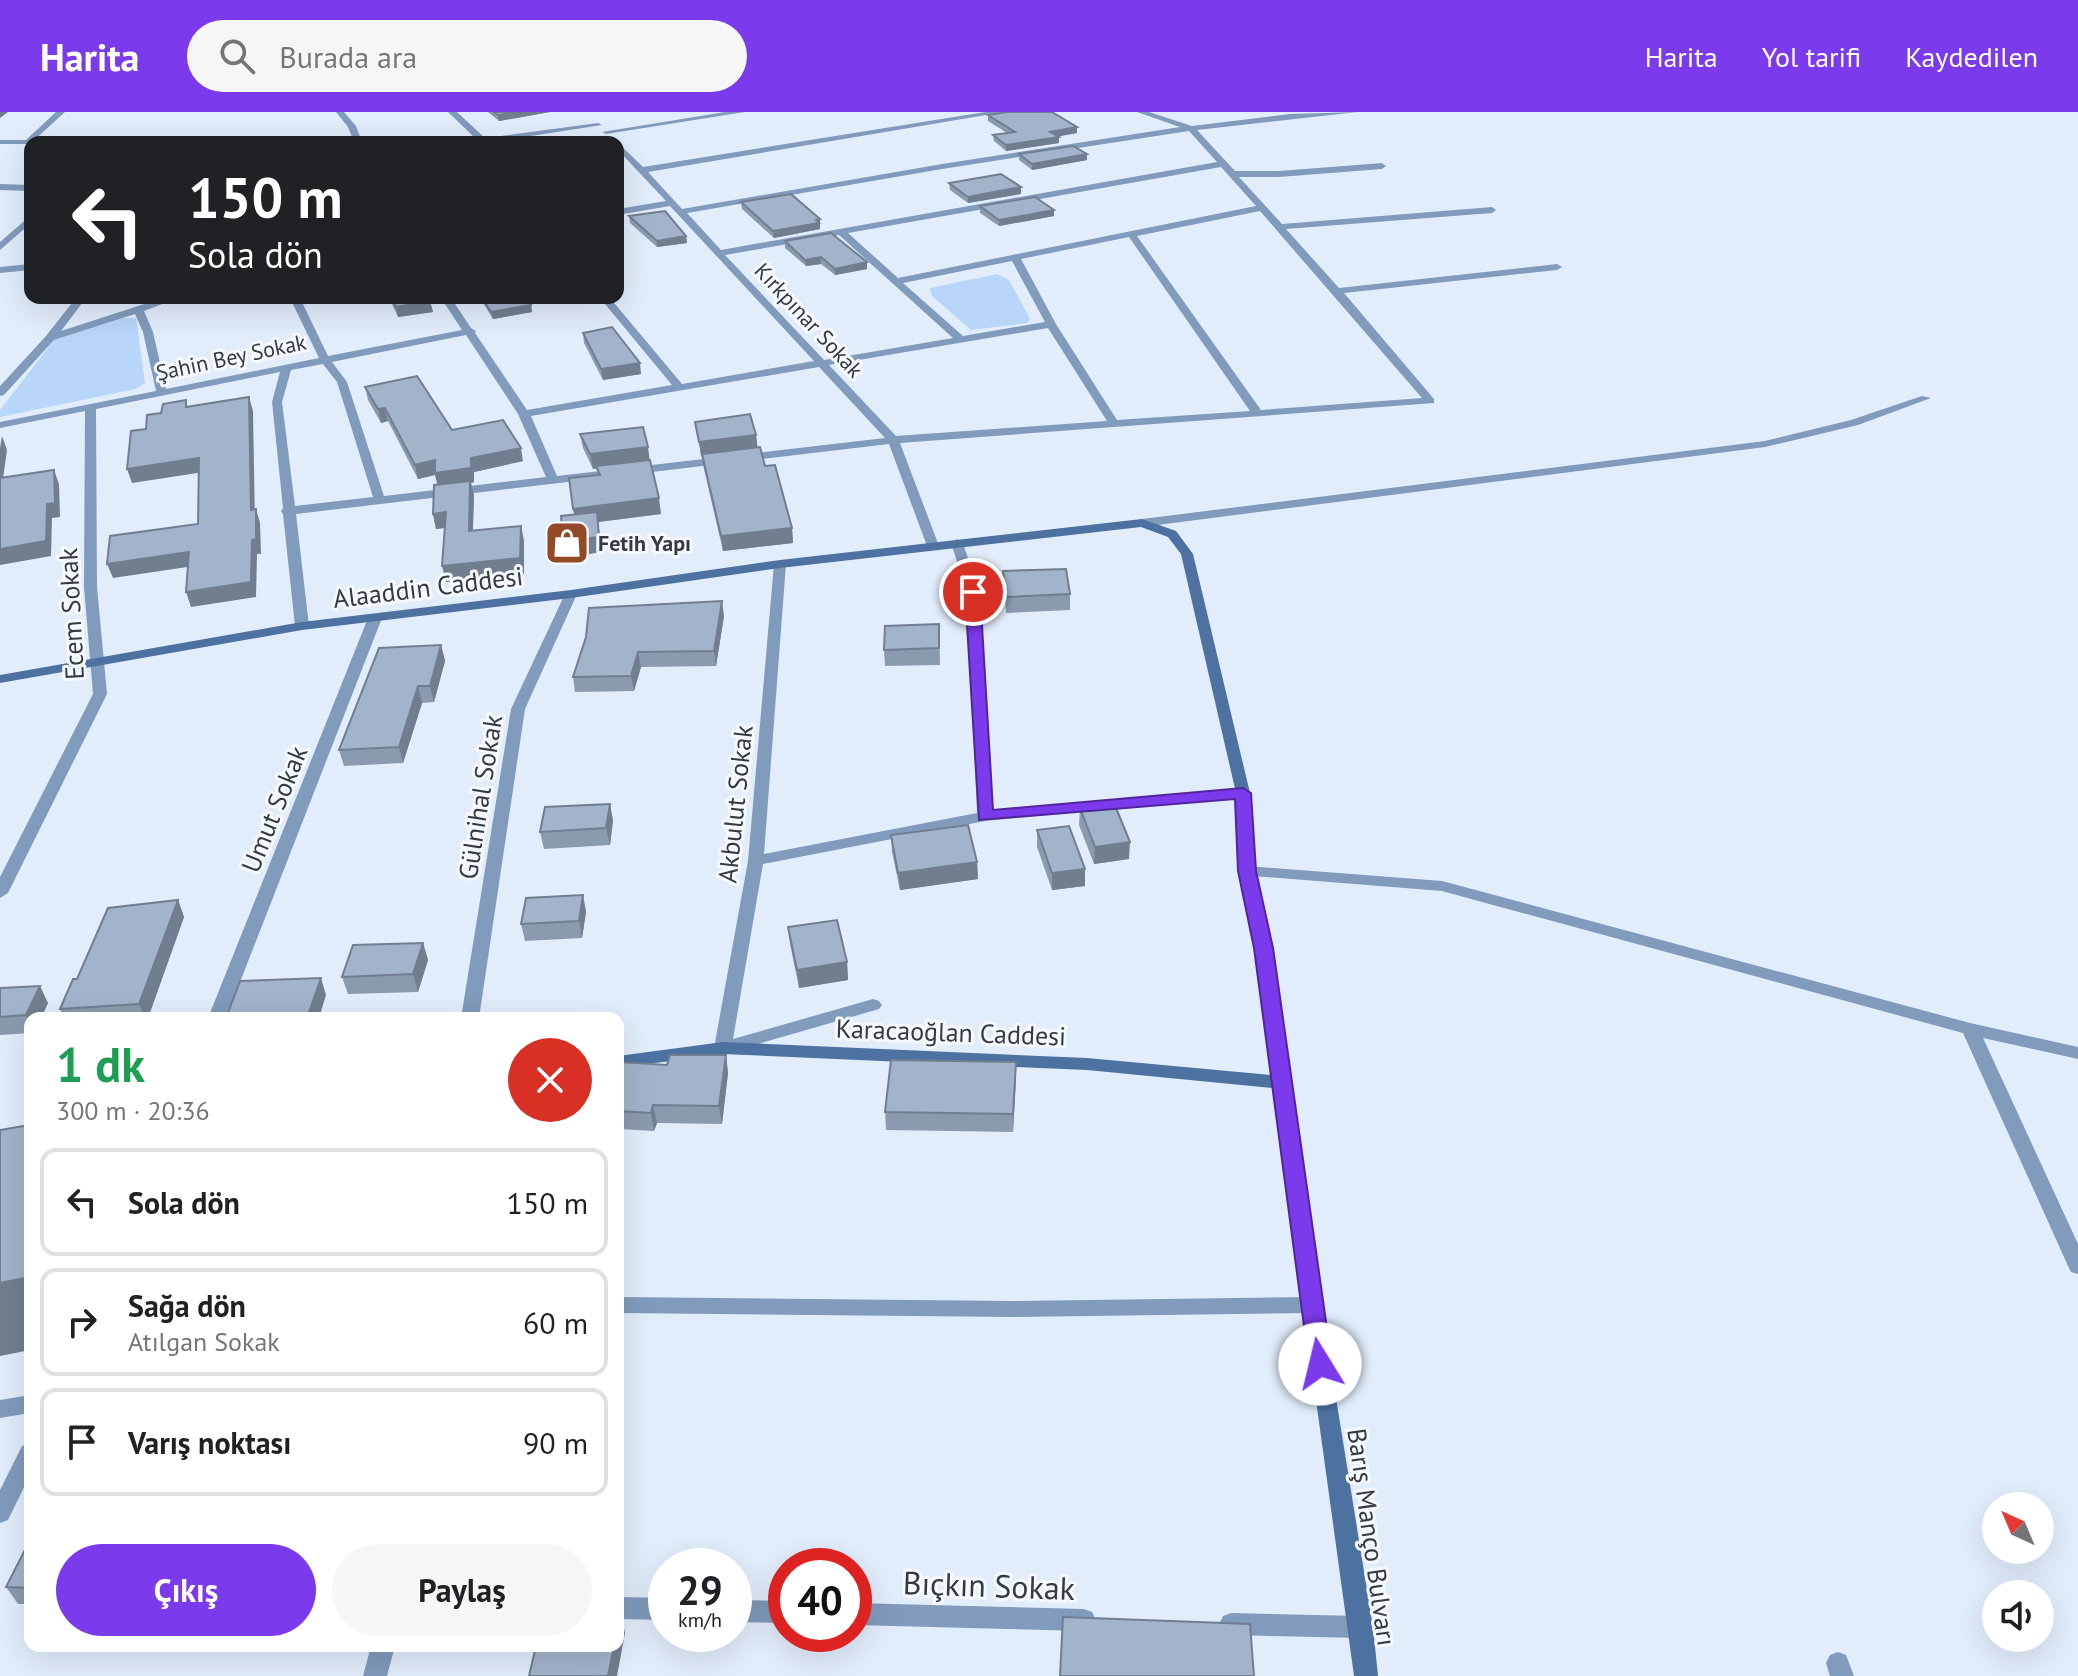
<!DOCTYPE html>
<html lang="tr">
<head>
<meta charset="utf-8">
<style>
	body { margin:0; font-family:"PT Sans",sans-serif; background:#f6f6f6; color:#202124; height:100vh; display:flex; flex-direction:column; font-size:30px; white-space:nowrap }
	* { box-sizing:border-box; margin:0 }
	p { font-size:26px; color:#757577 }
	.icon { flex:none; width:44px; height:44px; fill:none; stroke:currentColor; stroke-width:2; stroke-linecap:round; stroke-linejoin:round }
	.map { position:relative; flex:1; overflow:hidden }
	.details { position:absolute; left:24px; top:900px; width:600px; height:640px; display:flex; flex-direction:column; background:#fff; border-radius:16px; box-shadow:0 8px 32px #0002 }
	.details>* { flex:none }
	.banner { position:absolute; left:24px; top:24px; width:600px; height:168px; border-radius:16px; box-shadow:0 8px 32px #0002; background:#202124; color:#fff; overflow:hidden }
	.needle { width:52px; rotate:316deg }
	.controls { position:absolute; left:1982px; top:1380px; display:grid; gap:16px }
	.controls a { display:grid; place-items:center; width:72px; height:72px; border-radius:50%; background:#fff; box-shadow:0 8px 32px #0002; font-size:40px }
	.speed { position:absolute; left:648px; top:1436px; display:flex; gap:16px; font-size:40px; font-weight:700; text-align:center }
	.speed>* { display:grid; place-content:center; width:104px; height:104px; border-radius:50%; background:#fff; box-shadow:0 8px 32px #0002; line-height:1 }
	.speed small { font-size:20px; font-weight:400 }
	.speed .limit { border:12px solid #d22; background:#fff; color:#111 }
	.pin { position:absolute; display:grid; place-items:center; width:68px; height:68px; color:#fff; margin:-34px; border:4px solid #fff; border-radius:50%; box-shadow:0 2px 8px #0007 }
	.me { position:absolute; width:88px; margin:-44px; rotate:351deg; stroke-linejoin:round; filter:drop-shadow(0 0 6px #0008) }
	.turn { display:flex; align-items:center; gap:28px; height:168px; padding:0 32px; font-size:36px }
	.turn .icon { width:104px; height:104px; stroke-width:2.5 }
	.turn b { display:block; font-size:56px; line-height:68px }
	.round { display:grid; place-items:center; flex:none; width:84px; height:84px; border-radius:42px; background:#f6f6f6 }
	.overview { display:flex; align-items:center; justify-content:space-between; height:136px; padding:0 32px }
	h1 { font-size:48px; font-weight:700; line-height:60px; color:#1e9e55 }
	.primary-button { display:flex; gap:16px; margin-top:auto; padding:16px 32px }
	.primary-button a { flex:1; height:92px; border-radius:48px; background:#7c3aed; color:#fff; font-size:32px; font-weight:700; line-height:92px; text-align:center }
	.primary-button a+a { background:#f6f6f6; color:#202124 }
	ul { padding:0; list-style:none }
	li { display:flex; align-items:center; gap:24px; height:108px; margin:0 16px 12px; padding:0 16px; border:4px solid #e0e0e0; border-radius:16px }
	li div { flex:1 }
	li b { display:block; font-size:30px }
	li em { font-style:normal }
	header { display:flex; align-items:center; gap:48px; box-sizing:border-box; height:112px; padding:0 40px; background:#7c3aed; color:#fff }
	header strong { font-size:38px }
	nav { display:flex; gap:44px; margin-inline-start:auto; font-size:28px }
	.search { width:560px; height:72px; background:#f6f6f6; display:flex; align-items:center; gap:20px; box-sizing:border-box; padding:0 28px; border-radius:44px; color:#757577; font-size:30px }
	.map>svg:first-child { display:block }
	.green { fill:#b8d5fa }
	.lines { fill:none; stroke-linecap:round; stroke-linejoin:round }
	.street { fill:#819bbc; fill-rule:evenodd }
	.secondary { fill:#4d72a2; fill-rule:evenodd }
	.wall { fill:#8b9baf }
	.shaded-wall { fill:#717e8f }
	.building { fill:#a2b4cc; stroke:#717e8f; stroke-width:2 }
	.route { fill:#7c3aed; stroke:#51269a; stroke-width:2 }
	.labels { text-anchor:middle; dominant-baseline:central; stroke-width:6; stroke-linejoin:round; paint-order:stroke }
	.far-street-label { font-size:22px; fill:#333a44; stroke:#f6faff }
	.far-poi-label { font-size:22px; font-weight:bold; fill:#333a44; stroke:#f6faff; text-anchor:start }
	.street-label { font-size:26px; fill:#333a44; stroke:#f6faff }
	.near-street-label { font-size:32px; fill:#333a44; stroke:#f6faff }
</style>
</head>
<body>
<header>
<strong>Harita</strong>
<div class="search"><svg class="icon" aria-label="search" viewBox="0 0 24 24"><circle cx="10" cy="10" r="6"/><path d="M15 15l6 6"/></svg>Burada ara</div>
<nav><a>Harita</a><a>Yol tarifi</a><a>Kaydedilen</a></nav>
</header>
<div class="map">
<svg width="2078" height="1564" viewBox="0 0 2078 1564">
	<rect width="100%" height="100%" fill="#e2edfc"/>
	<path class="green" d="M997 162 1009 168 1030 207 1027 211 971 218 932 184 930 176Z
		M123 206H136L145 271 135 277 0 305V298L54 228Z"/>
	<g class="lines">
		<path class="street" d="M56 0H65L30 32H0V28H26Z
			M336 0H344L356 14 362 30H354L348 15Z
			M448 0H457L485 26 598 11 602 13 491 30H469L476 27Z
			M725 0H745L606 22 602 20Z
			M985 0H1004L648 60 682 97 942 52 1180 15 1137 0H1149L1192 14 1290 2 1358 0 1197 18 1235 59H1279L1382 51 1386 54 1382 57 1279 65H1239L1282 112 1492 95 1496 98 1492 101 1286 117 1339 176 1557 152 1562 155 1557 158 1344 181 1434 287V291L900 331 939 434 933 438 927 434 889 332 296 402 309 514 302 518 295 514 283 402 281 399 283 396 272 290 280 260 96 297 97 475 107 582 8 781 0 786V765L93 582 84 475 85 299 0 316V310L156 279 143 220 135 202 54 228 4 283 0 284V274L46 224 76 186H86L61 219 163 186H178L144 199 153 220 166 277 319 246 290 186H300L328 244 462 218 441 186H451L471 216 476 219 475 221 527 298 672 273 600 186H610L682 272 814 249 670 94 618 103V97L666 89 618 38V31L643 55ZM1189 19 1217 50 721 138 687 101 942 57ZM1221 55 1256 94 898 166 848 121ZM1260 99 1422 286 1261 298 1137 124ZM839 123 953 226 824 248 725 143ZM1129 125 1250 299 1117 308 1056 212 1021 147ZM1012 149 1045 210 963 224 903 171ZM1048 216 1107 309 896 324 829 253ZM466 223 518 302 546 365 384 384 347 270 332 250ZM323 252 337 270 373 385 295 394 282 290 291 258ZM819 255 885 326 557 364 531 304Z
			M0 72 30 73V79L0 78Z
			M30 104V112L0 138V130Z
			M30 152V158L0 161V155Z
			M1922 284 1931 286 1858 313 1765 335 1142 415 1136 411 1142 407 1765 329 1851 308Z
			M957 427 963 431 979 480 992 699 1243 677 1250 681 1243 685 985 709 763 752 733 927 873 887 879 889 882 893 879 897 723 942 717 940 714 936 748 749 774 452 780 448 786 452 764 742 977 701 967 480 951 431Z
			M571 478 577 482 525 597 479 906H461L511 597 565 482Z
			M375 502 382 506 226 906H208L368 506Z
			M1247 754 1442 769 1970 911 2078 935V947L1983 926 2078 1132V1162L2071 1160 2068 1154 1963 921 1442 779 1241 763 1239 759Z
			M618 1185 1012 1189 1311 1185 1318 1187 1321 1193 1318 1199 1311 1201 1012 1205 618 1201Z
			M30 1283V1301L0 1306V1288Z
			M30 1332V1363L8 1408 0 1411V1378L22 1334Z
			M618 1485 666 1486V1508L618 1507Z
			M734 1488 786 1489V1511L734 1510Z
			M854 1491 1084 1497 1092 1500 1096 1508 1092 1516 1084 1519 854 1513Z
			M1231 1501 1361 1504 1369 1507 1373 1515 1369 1523 1361 1526 1231 1523 1223 1520 1219 1512 1223 1504Z
			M371 1534H395L387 1564H363Z
			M1838 1540 1846 1543 1854 1564H1830L1826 1551 1830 1543Z"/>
		<path class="secondary" d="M1142 407 1176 419 1193 442 1250 681 1255 759 1271 836 1321 1193 1373 1515 1378 1564H1354L1273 976 1087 958 723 942 618 956V944L723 930 1087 946 1271 963 1255 836 1239 759 1236 681 1181 442 1168 425 1141 415 780 456 571 486 302 518 0 571V563L302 510 571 478 780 448Z"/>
	</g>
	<path class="wall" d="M488 0H550L499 9Z
		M988 3 1077 15V21L1058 24 1059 31 1006 39 994 29 993 23 1007 21 988 9Z
		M1019 42 1087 48 1032 58 1019 48Z
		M949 71 1021 82 968 91 950 78Z
		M741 90 821 114H819L820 117 774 126 742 97Z
		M980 94 1054 98V104L999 114 980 101Z
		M629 104 686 124 687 131 657 135 630 111Z
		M785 129 867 157 835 163 821 152 806 154 785 136Z
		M389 186H429L433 200 398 205Z
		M480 186H526L531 193 532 200 493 207Z
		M583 221 641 262 603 268 584 231Z
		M365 275 452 318 523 349 474 360V370L471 371 474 384 473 419 521 414 524 429V462L446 470 445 416 436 417 433 402 438 373 435 363 418 367 388 309 381 311 368 288Z
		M695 310 756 323 757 336 792 416 793 431 723 439 704 357Z
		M580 322 650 348 661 402 598 410 602 440 566 445 563 429 574 403 598 363 597 356 593 357 583 336Z
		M1003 459 1070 482V498L1006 501Z
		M724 504 716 554 641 555 634 579 575 580 573 565Z
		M939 512 940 553 885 554 884 538Z
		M441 533 445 549 434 590 422 591 403 651 344 654 339 638Z
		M1080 696 1129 747 1094 752 1079 713Z
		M613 708 610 733 544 737 540 720Z
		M1037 718 1085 774 1052 778 1037 735Z
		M891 723 977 750 978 767 900 778 892 740Z
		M583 783 586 800 582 826 525 829 521 812Z
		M178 788 184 805 148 906H64L60 897 77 867Z
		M788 815 847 850 848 868 799 876 790 832Z
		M423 831 428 848 418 880 348 882 342 865Z
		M0 876 48 891 41 906H30V921L0 923Z
		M726 943 728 961 722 1012 657 1011 654 1019 618 1017V955L667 953Z
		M1016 950 1013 1020 886 1018 885 1000Z
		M30 1430V1492H18L6 1475Z"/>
	<path class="shaded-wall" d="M0 0H8L0 6Z
		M517 0H550L499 9 498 3Z
		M1077 15V21L1050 26V20Z
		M1059 25V31L1006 39V33Z
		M1087 42V48L1032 58V52Z
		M1021 75V82L968 91V85Z
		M1054 98V104L999 114V108Z
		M820 107V117L774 126 773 119Z
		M686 124 687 131 657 135V129Z
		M821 145V152L806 154 805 148Z
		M867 150V157L835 163V157Z
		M430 189 433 200 398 205 396 195Z
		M531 193 532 200 493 207 491 200Z
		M640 251 641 262 603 268 601 257Z
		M249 285 253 299 255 412 251 398Z
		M385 296 388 309 381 311 378 297Z
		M756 323 758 338 701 344 699 330Z
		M2 324 7 338 1 381 0 378V336Z
		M648 335 650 350 593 357 590 342Z
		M521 336 523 349 474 360V370L471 371 474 384 472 435 438 375 435 363 418 367 415 353 435 348 471 346Z
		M199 346 204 360 132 371 127 357Z
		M54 358 59 372 60 405 52 406 51 444 0 453V437L47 392Z
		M659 386 661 402 598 410 602 440 566 445 563 429 576 412 573 397Z
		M256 397 260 411 261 442H257L256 485 191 495 186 480 252 428Z
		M446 400 450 415 436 417 433 402Z
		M521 414 524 429V462L446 470 442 454Z
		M792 416 793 431 723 439 721 424Z
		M189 440 194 454 113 466 107 452Z
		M722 489 724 504 716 554 714 539Z
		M441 533 445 549 434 590 430 574Z
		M638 540 641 555 634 579 631 564Z
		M418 574 422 591 403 651 399 635Z
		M610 692 613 708 610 733 606 716Z
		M1130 730 1129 747 1094 752 1095 735Z
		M977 750 978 767 900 778 898 761Z
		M1085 757V774L1052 778V761Z
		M583 783 586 800 582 826 579 809Z
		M178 788 184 805 148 906H145L139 892Z
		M423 831 428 848 418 880 413 862Z
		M847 850 848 868 799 876 797 858Z
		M321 866 326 883 319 906H307Z
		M40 874 48 891 41 906H30V912L26 903Z
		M726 943 728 961 722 1012 719 994Z
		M1016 950V968L1013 1020V1002Z
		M653 993 657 1011 654 1019 651 1001Z
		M30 1165V1238L0 1244V1171Z
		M621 1504 625 1521 617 1564H608L614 1534H618V1516Z"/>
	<path class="building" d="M494 0H517L498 3Z
		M1007 0H1052L1077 15 1050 20 1059 25 1006 33 993 23 1015 20 988 3Z
		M1073 34 1087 42 1032 52 1019 42Z
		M1001 62 1021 75 968 85 949 71Z
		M791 82 820 107 816 108 819 111 773 119 741 90Z
		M1035 85 1054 98 999 108 980 94Z
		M665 99 686 124 657 129 629 104Z
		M831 121 867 150 835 157 821 145 805 148 785 129Z
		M392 186H429L430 189 396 195Z
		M482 186H526L531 193 491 200Z
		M612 215 640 251 601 257 583 221Z
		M417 264 452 318 503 308 521 336 471 346V356L435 361V348L415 353 385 296 378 297 365 275Z
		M249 285 251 398 256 397V427L252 428 251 470 186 480 189 440 107 452 110 424 198 412 199 346 127 357 131 319 146 317 147 303 161 301 163 292 186 288V295Z
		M750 302 756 323 699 330 695 310Z
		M643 315 648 335 590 342 580 322Z
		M760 335 765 354 775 353 792 416 721 424 702 342Z
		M650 348 659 386 573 397 569 366 600 363 596 354Z
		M54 358 55 391 47 392 46 429 0 437V366Z
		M470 369 469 419 521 414 520 446 442 454 446 400 433 402 434 373Z
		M597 400 599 425 563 429 561 404Z
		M1066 457 1070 482 1006 485 1003 459Z
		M722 489 714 539 638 540 631 564 573 565 586 525 589 496Z
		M939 512V536L884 538 885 514Z
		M441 533 430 574H418L399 635 339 638 379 536Z
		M1114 691 1130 730 1095 735 1080 696Z
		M610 692 606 716 540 720 545 695Z
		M968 713 977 750 898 761 891 723Z
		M1069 714 1085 757 1052 761 1037 718Z
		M583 783 579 809 521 812 526 786Z
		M178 788 139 892 60 897 73 867H77L108 796Z
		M837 808 847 850 797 858 788 815Z
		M423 831 413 862 342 865 353 833Z
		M321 866 307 906H226L240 869Z
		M40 874 26 903 0 905V876Z
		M670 943H726L719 994 653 993 651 1001 618 999V955L620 950 667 953Z
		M891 948 1016 950 1013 1002 885 1000Z
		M30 1013V1165L0 1171V1018Z
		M29 1430H30V1476L6 1475Z
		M1063 1505 1250 1512 1254 1564H1060Z
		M536 1534H614L608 1564H529Z"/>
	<path class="route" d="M973 476 980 480 993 698 1243 676 1251 681 1256 759 1273 836 1332 1252 1329 1259 1320 1262 1312 1259 1309 1252 1254 836 1238 759 1235 687 979 708 965 480Z"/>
	<defs>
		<g id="shop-square" transform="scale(2.3)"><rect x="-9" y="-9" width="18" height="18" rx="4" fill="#924a27" stroke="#f6faff"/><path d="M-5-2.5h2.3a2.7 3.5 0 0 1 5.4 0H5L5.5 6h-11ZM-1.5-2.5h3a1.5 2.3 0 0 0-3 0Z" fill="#fff"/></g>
	</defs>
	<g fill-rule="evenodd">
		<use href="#shop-square" x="567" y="431"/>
	</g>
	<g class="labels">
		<g class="far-street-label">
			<text transform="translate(809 208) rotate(47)">Kırkpınar Sokak</text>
			<text transform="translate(231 245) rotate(-12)">Şahin Bey Sokak</text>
		</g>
		<g class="far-poi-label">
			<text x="598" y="431">Fetih Yapı</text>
		</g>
		<g class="street-label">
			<text transform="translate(428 475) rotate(-7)">Alaaddin Caddesi</text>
			<text transform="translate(71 502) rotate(-93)">Ecem Sokak</text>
			<text transform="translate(480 685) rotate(-81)">Gülnihal Sokak</text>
			<text transform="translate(735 692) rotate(-84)">Akbulut Sokak</text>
			<text transform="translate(274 697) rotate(-68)">Umut Sokak</text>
			<text transform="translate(951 920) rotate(2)">Karacaoğlan Caddesi</text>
			<text transform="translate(1372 1425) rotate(82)">Barış Manço Bulvarı</text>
		</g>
		<g class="near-street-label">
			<text transform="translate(989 1473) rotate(2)">Bıçkın Sokak</text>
		</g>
	</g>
</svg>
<div class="controls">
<a><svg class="needle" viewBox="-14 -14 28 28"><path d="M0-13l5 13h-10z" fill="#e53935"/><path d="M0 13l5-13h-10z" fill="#757577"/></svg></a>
<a><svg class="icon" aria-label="sound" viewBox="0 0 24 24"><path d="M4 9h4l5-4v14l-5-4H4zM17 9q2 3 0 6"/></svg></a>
</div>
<div class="speed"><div>29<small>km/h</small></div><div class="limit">40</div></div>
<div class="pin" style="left:973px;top:480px;background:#d93025"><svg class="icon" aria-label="arrive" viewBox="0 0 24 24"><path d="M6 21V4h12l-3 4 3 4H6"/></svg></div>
<svg class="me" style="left:1320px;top:1252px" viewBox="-20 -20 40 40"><circle r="19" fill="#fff"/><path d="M0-13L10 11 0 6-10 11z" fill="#7c3aed"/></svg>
<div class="banner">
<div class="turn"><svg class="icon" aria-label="left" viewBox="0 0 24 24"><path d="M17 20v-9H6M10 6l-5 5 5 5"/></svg><div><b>150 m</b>Sola dön</div></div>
</div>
<section class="details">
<div class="overview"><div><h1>1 dk</h1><p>300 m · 20:36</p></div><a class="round" style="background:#d93025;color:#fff"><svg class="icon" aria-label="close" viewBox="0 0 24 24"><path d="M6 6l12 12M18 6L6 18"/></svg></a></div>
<ul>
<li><svg class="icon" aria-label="left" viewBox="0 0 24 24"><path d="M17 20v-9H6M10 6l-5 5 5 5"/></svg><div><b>Sola dön</b></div><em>150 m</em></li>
<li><svg class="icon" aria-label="right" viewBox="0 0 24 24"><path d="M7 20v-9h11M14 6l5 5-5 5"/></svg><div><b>Sağa dön</b><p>Atılgan Sokak</p></div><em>60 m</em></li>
<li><svg class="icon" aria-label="arrive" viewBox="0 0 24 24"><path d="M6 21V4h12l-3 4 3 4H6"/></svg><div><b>Varış noktası</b></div><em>90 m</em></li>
</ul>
<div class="primary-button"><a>Çıkış</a><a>Paylaş</a></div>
</section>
</div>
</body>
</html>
